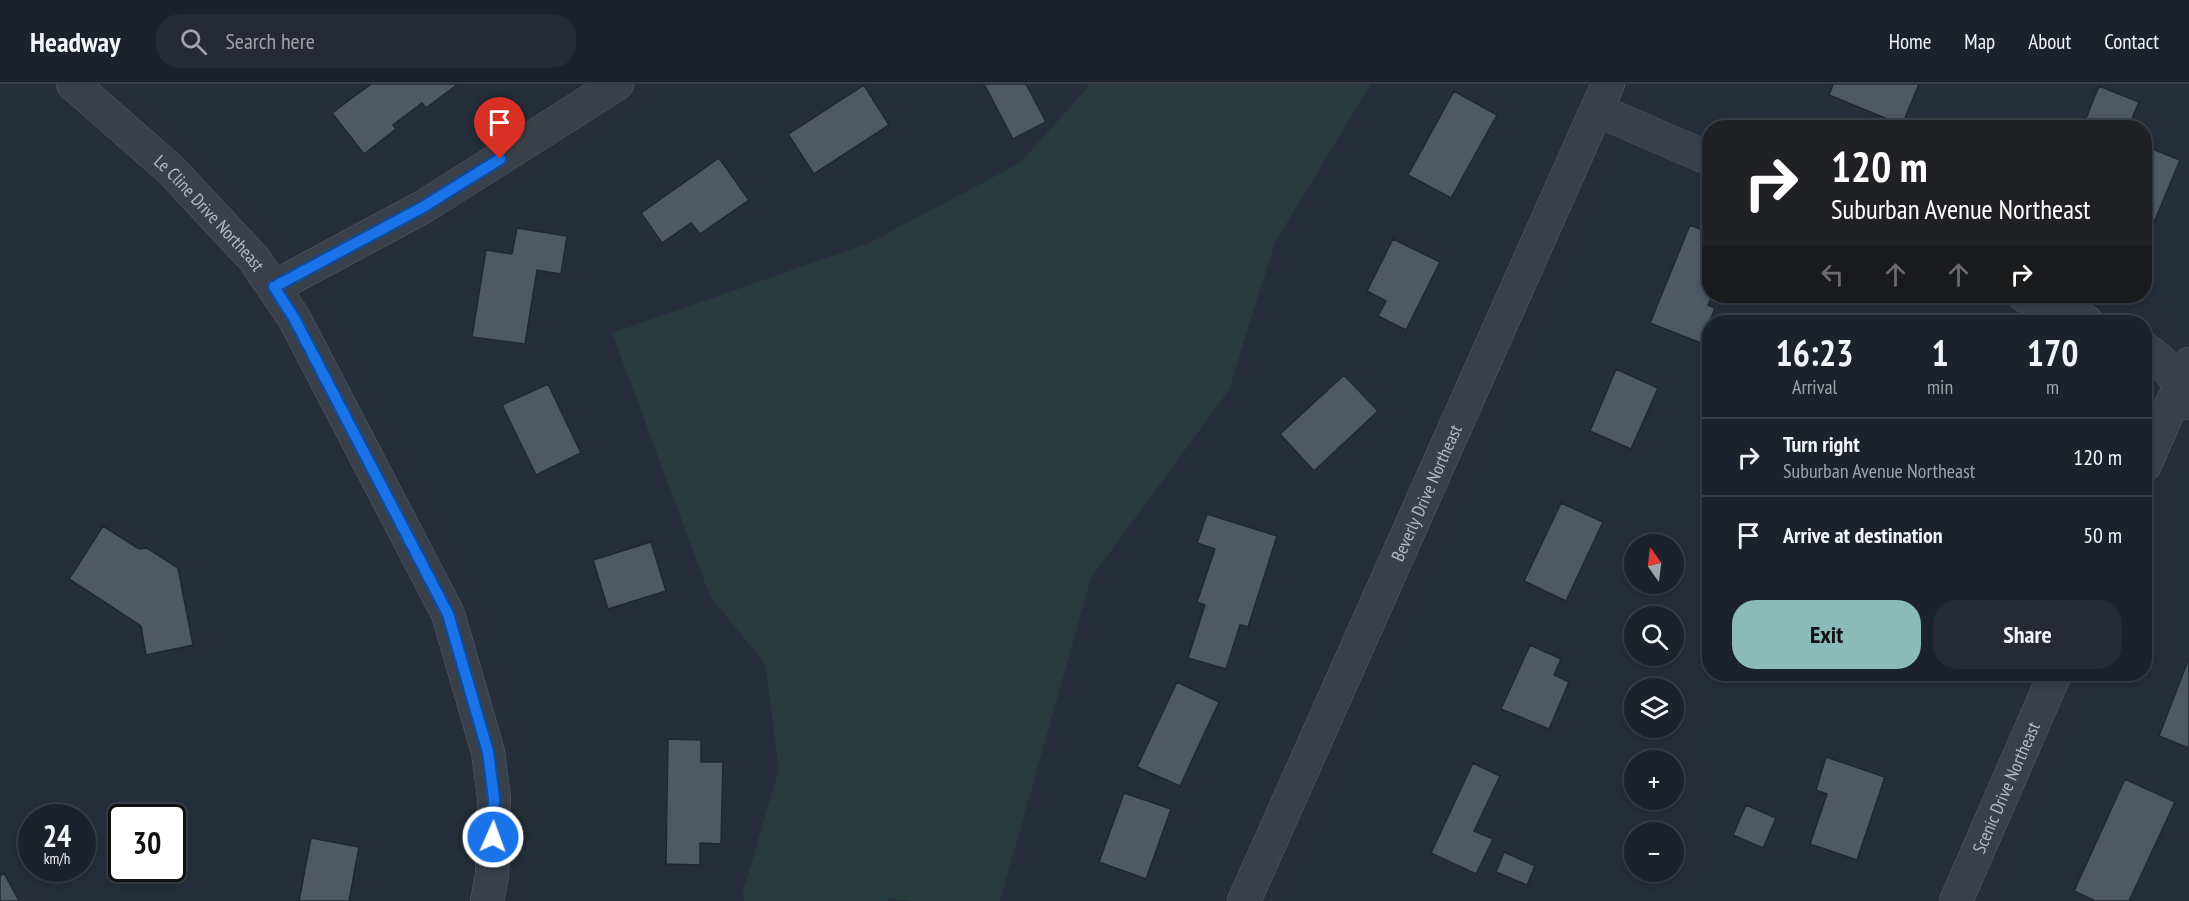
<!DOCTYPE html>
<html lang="en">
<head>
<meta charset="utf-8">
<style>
	body { margin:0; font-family:"PT Sans Narrow",sans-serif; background:#252a34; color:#f1f3f6; height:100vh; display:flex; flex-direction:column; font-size:22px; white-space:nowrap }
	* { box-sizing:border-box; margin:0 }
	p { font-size:20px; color:#a0a4a9 }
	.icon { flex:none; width:33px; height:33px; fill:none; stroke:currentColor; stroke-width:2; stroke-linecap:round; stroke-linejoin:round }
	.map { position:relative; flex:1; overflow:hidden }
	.details { position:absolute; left:1702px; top:231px; width:450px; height:366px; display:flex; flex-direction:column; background:#1c222c; border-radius:24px; box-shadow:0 3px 9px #0003,0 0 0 2px #3a3f48 }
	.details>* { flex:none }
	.banner { position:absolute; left:1702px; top:36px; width:450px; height:183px; border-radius:24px; box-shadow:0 3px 9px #0003,0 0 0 2px #3a3f48; background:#202124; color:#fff; overflow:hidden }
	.needle { width:39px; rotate:346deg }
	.controls { position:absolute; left:1624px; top:450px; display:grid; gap:12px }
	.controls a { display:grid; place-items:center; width:60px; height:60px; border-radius:50%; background:#1c222c; box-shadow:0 3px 9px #0003,0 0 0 2px #3a3f48; font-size:30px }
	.speed { position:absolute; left:18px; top:720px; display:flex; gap:12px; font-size:30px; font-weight:700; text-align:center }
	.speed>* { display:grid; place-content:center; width:78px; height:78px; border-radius:50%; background:#1c222c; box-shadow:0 3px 9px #0003,0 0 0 2px #3a3f48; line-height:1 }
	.speed small { font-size:15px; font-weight:400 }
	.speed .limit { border:3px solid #111; border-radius:9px; background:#fff; color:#111 }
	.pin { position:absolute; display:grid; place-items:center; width:51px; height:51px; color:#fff; margin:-62px -26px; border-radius:50% 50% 50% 0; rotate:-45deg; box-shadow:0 0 6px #0007 }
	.pin .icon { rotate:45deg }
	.me { position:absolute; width:66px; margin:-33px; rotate:2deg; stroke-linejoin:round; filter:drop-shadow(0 0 4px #0008) }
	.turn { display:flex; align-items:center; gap:21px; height:126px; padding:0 30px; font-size:27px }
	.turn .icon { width:78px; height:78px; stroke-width:2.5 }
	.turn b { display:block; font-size:42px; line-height:51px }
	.lanes { display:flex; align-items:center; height:57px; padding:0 30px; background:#0003; justify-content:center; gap:30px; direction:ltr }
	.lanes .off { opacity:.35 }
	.eta { display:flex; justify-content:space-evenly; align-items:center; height:102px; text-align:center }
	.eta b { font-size:36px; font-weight:700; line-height:42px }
	.cta { display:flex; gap:12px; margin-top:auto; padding:12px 30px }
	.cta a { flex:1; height:69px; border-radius:24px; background:#8bbbb9; color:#111; font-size:24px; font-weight:700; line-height:69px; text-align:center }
	.cta a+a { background:#252a34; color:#f1f3f6 }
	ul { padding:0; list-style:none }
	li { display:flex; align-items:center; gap:18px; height:78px; padding:0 30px; border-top:2px solid #3a3f48 }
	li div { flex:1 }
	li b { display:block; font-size:22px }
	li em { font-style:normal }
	header { display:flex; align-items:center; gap:36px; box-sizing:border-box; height:84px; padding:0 30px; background:#1c222c; border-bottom:2px solid #3a3f48 }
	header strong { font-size:28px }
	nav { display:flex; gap:33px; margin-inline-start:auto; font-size:21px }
	.search { width:420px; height:54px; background:#252a34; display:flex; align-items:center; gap:15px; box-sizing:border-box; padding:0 21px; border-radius:24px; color:#a0a4a9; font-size:22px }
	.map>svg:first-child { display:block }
	.green { fill:#283b3c }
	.building { fill:#4e5965; stroke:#202731; stroke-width:1.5 }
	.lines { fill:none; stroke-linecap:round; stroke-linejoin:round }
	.minor-casing { stroke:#575e68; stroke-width:34 }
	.minor { stroke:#39404a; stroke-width:33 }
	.route-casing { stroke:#114b97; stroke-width:15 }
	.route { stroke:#1a73e8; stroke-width:10 }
	.labels { text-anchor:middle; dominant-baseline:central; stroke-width:4.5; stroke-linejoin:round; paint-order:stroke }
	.street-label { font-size:18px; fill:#b4bbc6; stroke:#1e252f }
</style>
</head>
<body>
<header>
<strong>Headway</strong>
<div class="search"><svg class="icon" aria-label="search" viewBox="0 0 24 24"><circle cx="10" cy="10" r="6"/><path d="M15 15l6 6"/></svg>Search here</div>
<nav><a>Home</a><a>Map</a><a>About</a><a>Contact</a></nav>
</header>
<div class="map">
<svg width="2189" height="817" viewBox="0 0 2189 817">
	<rect width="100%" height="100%" fill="#252e3a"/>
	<path class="green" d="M1087 0H1371L1275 158 1229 306 1091 494 1000 817H916L889 815 887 817H744L743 808 779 685 765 580 710 512 612 249 869 159 1020 79 1088 3Z"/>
	<path class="building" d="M371 0H458L426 24 422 19 393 41 396 45 364 70 332 29Z
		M984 0H1026L1046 38 1013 55Z
		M1833 0H1919L1902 41 1829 11Z
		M864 1 889 41 814 90 788 50Z
		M2099 2 2139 18 2128 44H2082Z
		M1454 7 1497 31 1451 114 1408 91Z
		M2145 62 2180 76 2150 148 2145 146Z
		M719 74 749 116 700 150 691 139 662 159 641 129Z
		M1690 141 1710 149V212H1712L1708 221 1715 224 1701 259 1650 239Z
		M517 144 567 152 561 190 537 186 525 260 472 253 486 166 512 170Z
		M1393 155 1440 178 1406 246 1378 232 1386 217 1367 207Z
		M1616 285 1658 304 1631 365 1590 347Z
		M1344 291 1378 327 1314 387 1280 350Z
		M548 300 581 369 536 391 502 321Z
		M1561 419 1603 438 1566 517 1524 497Z
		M1207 430 1277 452 1248 543 1240 541 1226 585 1188 574 1205 521 1197 518 1215 465 1197 459Z
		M103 442 139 465 147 464 178 484 193 561 146 571 141 542 69 495Z
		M651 458 666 507 608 525 593 476Z
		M1530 561 1561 575 1554 591 1569 598 1549 645 1501 625Z
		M2189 574V664L2159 652Z
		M1177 598 1219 618 1180 702 1137 683Z
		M668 655 701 656V678H723L721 760 700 759V781L666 780Z
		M1826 673 1885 693 1857 776 1810 760 1827 710 1816 706Z
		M1473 679 1500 692 1474 747 1493 755 1476 790 1431 769Z
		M2125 695 2175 718 2129 817H2095L2074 807Z
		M1124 709 1171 725 1146 795 1099 778Z
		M1746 721 1776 734 1763 764 1733 751Z
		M311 754 359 763 349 817H299Z
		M1504 768 1535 782 1527 801 1496 788Z
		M4 789 19 817H0V792Z"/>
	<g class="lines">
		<g class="minor-casing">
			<g id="minor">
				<path id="s1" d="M73 0 171 86 254 175 294 234 448 530 488 668 494 714 492 791 487 817"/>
				<path d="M1597 26 1710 75"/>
				<path d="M274 203 423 123 617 0"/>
				<path d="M2025 212 2087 238"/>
				<path d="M2145 265C2165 277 2179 298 2188 319"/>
				<path d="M2145 381 2189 280"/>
				<path id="s2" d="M1244 817 1608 0"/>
				<path id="s3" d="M1956 817 2055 590"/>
			</g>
		</g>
		<use href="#minor" class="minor"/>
	</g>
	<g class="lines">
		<g class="route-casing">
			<path id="route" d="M493 753 494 714 488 668 448 530 294 234 274 203 423 123 500 75"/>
		</g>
		<use href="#route" class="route"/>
	</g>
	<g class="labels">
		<g class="street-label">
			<text stroke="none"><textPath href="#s1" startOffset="188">Le Cline Drive Northeast</textPath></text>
			<text stroke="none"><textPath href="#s2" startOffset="447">Beverly Drive Northeast</textPath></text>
			<text stroke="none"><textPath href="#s3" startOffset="124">Scenic Drive Northeast</textPath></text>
		</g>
	</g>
</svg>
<div class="controls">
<a><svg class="needle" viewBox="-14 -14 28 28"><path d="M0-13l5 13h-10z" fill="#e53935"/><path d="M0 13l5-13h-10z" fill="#a0a4a9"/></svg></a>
<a><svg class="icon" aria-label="search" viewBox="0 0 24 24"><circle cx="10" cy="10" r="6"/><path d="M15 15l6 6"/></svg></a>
<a><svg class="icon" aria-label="layers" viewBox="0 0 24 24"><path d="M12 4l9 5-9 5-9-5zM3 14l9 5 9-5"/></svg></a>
<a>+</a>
<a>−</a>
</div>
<div class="speed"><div>24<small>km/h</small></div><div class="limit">30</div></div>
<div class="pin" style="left:500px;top:75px;background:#d93025"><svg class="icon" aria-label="arrive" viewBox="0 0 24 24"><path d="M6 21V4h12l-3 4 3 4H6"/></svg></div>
<svg class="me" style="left:493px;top:753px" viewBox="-20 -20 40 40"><circle r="17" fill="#1a73e8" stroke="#fff" stroke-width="3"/><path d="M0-11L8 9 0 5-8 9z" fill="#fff"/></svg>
<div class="banner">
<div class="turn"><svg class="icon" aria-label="right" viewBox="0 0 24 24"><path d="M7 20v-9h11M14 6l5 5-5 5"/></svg><div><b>120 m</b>Suburban Avenue Northeast</div></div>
<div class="lanes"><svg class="icon off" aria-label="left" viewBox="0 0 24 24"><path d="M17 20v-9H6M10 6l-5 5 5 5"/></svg><svg class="icon off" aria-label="ahead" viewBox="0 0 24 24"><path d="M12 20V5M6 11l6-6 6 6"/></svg><svg class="icon off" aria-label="ahead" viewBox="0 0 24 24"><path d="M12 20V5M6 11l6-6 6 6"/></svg><svg class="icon" aria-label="right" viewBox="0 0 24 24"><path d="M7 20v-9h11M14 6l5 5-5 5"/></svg></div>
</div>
<section class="details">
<div class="eta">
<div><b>16:23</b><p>Arrival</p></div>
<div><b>1</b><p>min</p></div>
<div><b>170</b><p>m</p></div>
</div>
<ul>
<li><svg class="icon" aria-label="right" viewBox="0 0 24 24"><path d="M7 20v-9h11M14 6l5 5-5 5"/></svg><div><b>Turn right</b><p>Suburban Avenue Northeast</p></div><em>120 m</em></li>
<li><svg class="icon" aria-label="arrive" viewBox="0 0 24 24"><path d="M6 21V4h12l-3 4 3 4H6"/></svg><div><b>Arrive at destination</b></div><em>50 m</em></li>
</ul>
<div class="cta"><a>Exit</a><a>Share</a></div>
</section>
</div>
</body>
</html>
